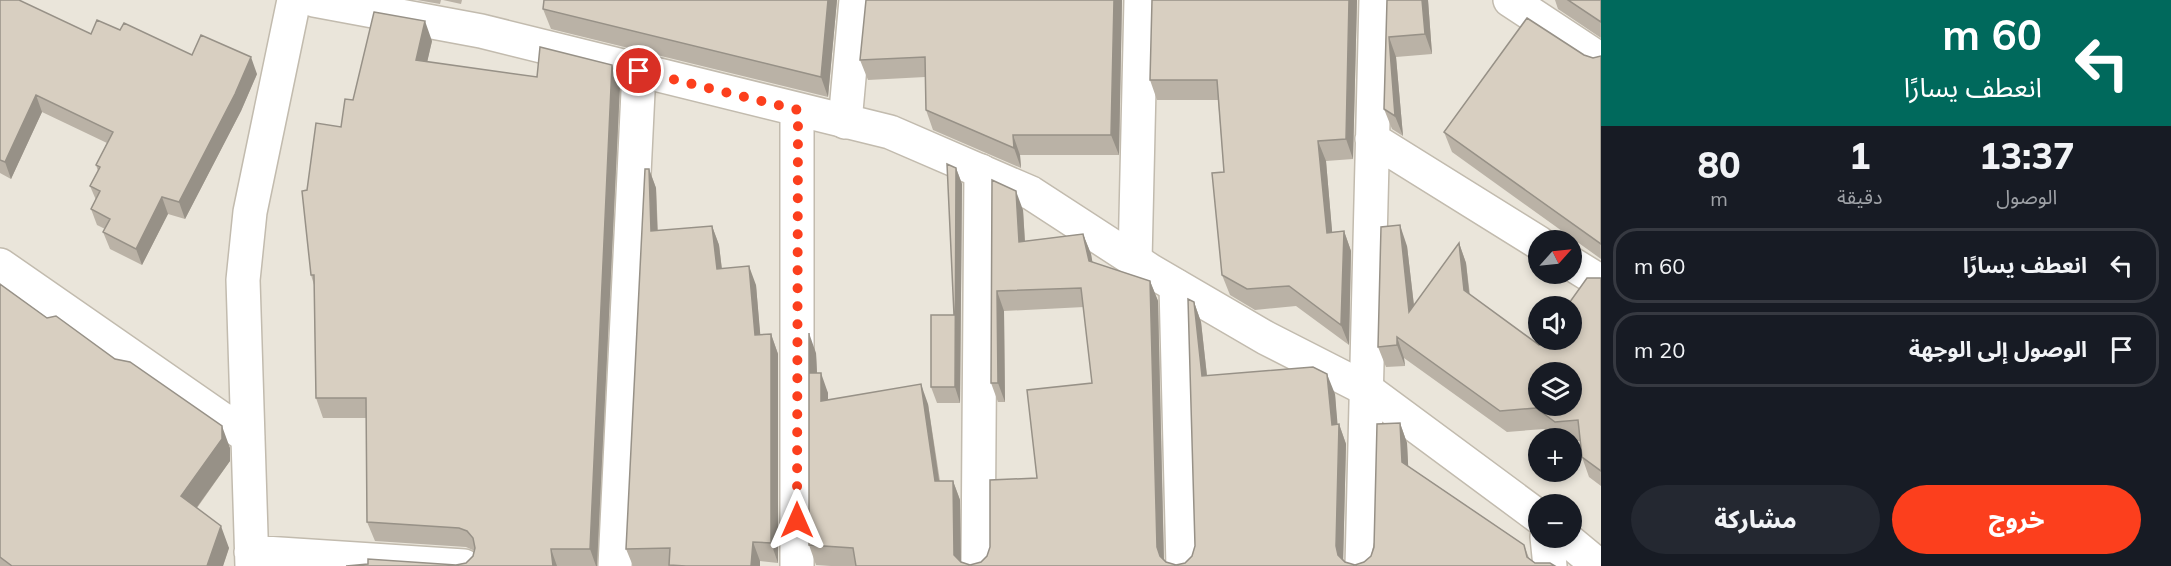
<!DOCTYPE html>
<html lang="ar">
<head>
<meta charset="utf-8">
<style>
	body { margin:0; font-family:Mulish,"Noto Sans Arabic",sans-serif; background:#242831; color:#f1f3f6; direction:rtl; height:100vh; display:flex; flex-direction:column; font-size:22px; white-space:nowrap }
	* { box-sizing:border-box; margin:0 }
	p { font-size:20px; color:#9ea1a6 }
	.icon { flex:none; width:33px; height:33px; fill:none; stroke:currentColor; stroke-width:2; stroke-linecap:round; stroke-linejoin:round }
	.map { position:relative; flex:1; overflow:hidden; direction:ltr }
	.drawer { display:flex; flex-direction:column; background:#171b24; width:570px }
	.drawer>* { flex:none }
	.top-card { background:#00695c; color:#fff; overflow:hidden }
	.needle { width:39px; rotate:63deg }
	.buttons { position:absolute; left:1528px; top:230px; display:grid; gap:12px }
	.buttons a { display:grid; place-items:center; width:54px; height:54px; border-radius:50%; background:#171b24; box-shadow:0 3px 9px #0003; font-size:30px }
	.pin { position:absolute; display:grid; place-items:center; width:51px; height:51px; color:#fff; margin:-26px; border:3px solid #fff; border-radius:50%; box-shadow:0 2px 6px #0007 }
	.me { position:absolute; width:66px; margin:-33px; rotate:0deg; stroke-linejoin:round; filter:drop-shadow(0 0 4px #0008) }
	.turn { display:flex; align-items:center; gap:21px; height:126px; padding:0 30px; font-size:27px }
	.turn .icon { width:78px; height:78px; stroke-width:2.5 }
	.turn b { display:block; font-size:42px; line-height:51px }
	.eta { display:flex; justify-content:space-evenly; align-items:center; height:102px; text-align:center }
	.eta b { font-size:36px; font-weight:800; line-height:42px }
	.primary-button { display:flex; gap:12px; margin-top:auto; padding:12px 30px }
	.primary-button a { flex:1; height:69px; border-radius:36px; background:#fc3f1d; color:#fff; font-size:24px; font-weight:800; line-height:69px; text-align:center }
	.primary-button a+a { background:#242831; color:#f1f3f6 }
	ul { padding:0; list-style:none }
	li { display:flex; align-items:center; gap:18px; height:75px; margin:0 12px 9px; padding:0 18px; border:3px solid #363941; border-radius:24px }
	li div { flex:1 }
	li b { display:block; font-size:22px }
	li em { font-style:normal }
	main { display:flex; flex:1; min-height:0 }
	.map>svg:first-child { display:block }
	.residential { fill:#eae5da; fill-rule:evenodd }
	.lines { fill:none; stroke-linecap:round; stroke-linejoin:round }
	.minor-casing { stroke:#c2bbae; stroke-width:36 }
	.tertiary-casing { stroke:#c2bbae; stroke-width:36 }
	.minor { stroke:#fff; stroke-width:33 }
	.tertiary { stroke:#fff; stroke-width:33 }
	.wall { fill:#bab2a6 }
	.shaded-wall { fill:#979187 }
	.building { fill:#d8cfc1; stroke:#979187; stroke-width:1.5; fill-rule:evenodd }
	.route { stroke:#fc3f1d; stroke-width:10; stroke-dasharray:0 18 }
</style>
</head>
<body>
<main>
<section class="drawer">
<div class="top-card">
<div class="turn"><svg class="icon" aria-label="left" viewBox="0 0 24 24"><path d="M17 20v-9H6M10 6l-5 5 5 5"/></svg><div><b>60 m</b>انعطف يسارًا</div></div>
</div>
<div class="eta">
<div><b>13:37</b><p>الوصول</p></div>
<div><b>1</b><p>دقيقة</p></div>
<div><b>80</b><p>m</p></div>
</div>
<ul>
<li><svg class="icon" aria-label="left" viewBox="0 0 24 24"><path d="M17 20v-9H6M10 6l-5 5 5 5"/></svg><div><b>انعطف يسارًا</b></div><em>60 m</em></li>
<li><svg class="icon" aria-label="arrive" viewBox="0 0 24 24"><path d="M6 21V4h12l-3 4 3 4H6"/></svg><div><b>الوصول إلى الوجهة</b></div><em>20 m</em></li>
</ul>
<div class="primary-button"><a>خروج</a><a>مشاركة</a></div>
</section>
<div class="map">
<svg width="1601" height="566" viewBox="0 0 1601 566">
	<rect width="100%" height="100%" fill="#f6f3ec"/>
	<path class="residential" d="M0 0H1601V566H0ZM1539 240H1572V273H1539ZM1539 306H1572V339H1539ZM1539 372H1572V405H1539ZM1539 438H1572V471H1539ZM1539 504H1572V537H1539Z"/>
	<g class="lines">
		<g class="minor-casing">
			<path id="minor" d="M1510 0 1601 60
				M845 122 856 0
				M1372 139 1539 243
				M1135 261 1141 0
				M1572 264 1601 282
				M0 265 248 437
				M1176 286 1183 566
				M1547 537 1550 566
				M251 552 464 566
				M252 566 243 280 250 212 294 0
				M615 566 639 71
				M797 566V110
				M978 566 981 171
				M1362 566 1376 0"/>
		</g>
		<g class="tertiary-casing">
			<path id="tertiary" d="M314 0 481 31 890 132 1031 193 1151 271 1266 338 1366 389 1539 517
				M1564 537 1599 566"/>
		</g>
		<use href="#minor" class="minor"/>
		<use href="#tertiary" class="tertiary"/>
	</g>
	<path class="wall" d="M0 0 91 34 120 30 192 55 257 74 241 111 185 219 168 214 142 265 110 249 103 232 105 229 97 225 91 209 96 200 90 186 98 171 96 165 107 143 42 112 11 179 0 173Z
		M417 0H441L440 4Z
		M443 0H462L461 4Z
		M837 0 828 97 551 29 543 9Z
		M1122 0 1119 155H1020L1021 168 933 130 926 110 925 77 868 80 860 60Z
		M1357 0 1353 159 1326 161 1332 232 1344 231 1351 251 1349 345 1296 306 1255 310 1230 295 1222 275 1224 172 1218 100H1157L1150 80Z
		M1387 0H1428L1432 54 1396 57 1403 136 1392 129 1384 109Z
		M1555 0H1601V38L1558 9Z
		M432 41 427 62 537 77 612 65 620 85 597 566H346L456 565 466 563 473 556 475 551 466 547 375 541 367 522 366 418H323L316 398 314 285 311 275 307 190 341 127 353 100Z
		M1584 55 1593 58 1601 56V259L1452 152 1444 132Z
		M956 168 962 184 960 403H937L931 387 954 315Z
		M649 169 656 188 658 231 712 226 719 245 722 269 756 285 760 335 771 334 778 354V563L760 561V566H633L626 549Z
		M992 180 1023 210 1025 241 1083 234 1091 254 1092 262 1150 281 1158 301 1164 560 1166 562 1176 565 1185 563 1192 556 1195 546 1194 302 1201 322 1207 375 1335 394 1337 425 1339 424 1346 444 1343 561 1345 562 1355 565 1364 562 1371 556 1400 423 1407 443 1408 466 1524 545 1529 558 1535 563 1555 566H831L816 565 809 545 816 353 817 373 828 393V399L928 404 940 481H953L960 500 961 562 970 565 981 562 987 556 1037 478 1092 383 1084 307 1004 311 1005 402H998L991 383Z
		M1459 243 1466 263 1470 295 1539 345 1601 278V486L1589 477 1582 457 1580 441H1572V438H1557L1544 429 1507 432 1404 358 1405 366 1386 367 1378 347 1407 246 1414 305Z
		M0 284 47 318 230 448V461L197 508 229 548 223 566H0Z"/>
	<path class="shaded-wall" d="M828 0H837L828 97 821 77Z
		M1114 0H1122L1119 155 1111 135Z
		M1349 0H1357L1353 159 1346 139Z
		M1422 0H1428L1432 54 1425 34Z
		M425 21 432 41 423 80 416 60Z
		M1389 37 1396 57 1403 136 1395 116Z
		M251 57 257 74 241 111 185 219 179 202Z
		M612 65 620 85 597 566H596L590 549Z
		M36 95 42 112 11 179 5 162Z
		M1013 135 1020 155 1021 168 1014 148Z
		M1318 141 1326 161 1334 253 1327 233Z
		M956 168 962 184 960 403 955 387Z
		M649 169 656 188 658 251 651 231Z
		M1016 191 1023 210 1026 261 1019 242Z
		M162 197 168 214 142 265 136 249Z
		M1400 225 1407 246 1417 332 1409 312Z
		M712 226 719 245 724 288 717 269Z
		M1344 231 1351 251 1349 345 1341 325Z
		M1083 234 1091 254 1096 281 1089 261Z
		M1459 243 1466 263 1471 311 1464 290Z
		M749 266 756 285 762 354 755 335Z
		M1150 281 1158 301 1164 566 1157 547Z
		M997 291 1004 311 1005 402 998 383Z
		M1194 302 1201 322 1209 395 1202 376Z
		M809 333 816 353 818 393 810 373Z
		M771 334 778 354V563L771 543Z
		M1397 337 1404 358 1405 366 1397 345Z
		M821 373 828 393V420L821 401Z
		M1327 374 1335 394 1339 441V424L1346 444 1343 566 1338 555 1336 546 1332 425Z
		M921 384 928 404 942 501 935 481Z
		M1400 423 1407 443 1409 482 1402 462Z
		M222 426 230 448V461L189 518 181 496Z
		M953 481 960 500 961 566 954 555Z
		M221 526 229 548 223 566H207Z
		M753 542 760 561V566H751Z
		M551 549 557 566H553Z"/>
	<path class="building" d="M0 0H19L91 34 97 20 120 30 124 23 192 55 201 35 251 57 235 94 179 202 162 197 136 249 103 232 110 219 91 209 100 191 90 186 100 167 96 165 113 132 36 95 5 162 0 160Z
		M544 0H828L821 77 543 9Z
		M866 0H1114L1111 135H1013L1014 148 926 110 925 57 860 60Z
		M1152 0H1349L1346 139 1318 141 1327 233 1344 231 1341 325 1289 286 1247 289 1222 275 1212 173 1224 172 1217 80H1150Z
		M1387 0H1422L1425 34 1389 37 1395 116 1384 109Z
		M1568 0H1601V22Z
		M374 12 425 21 416 60 537 77 540 47 612 65 590 549H551L553 566H346L368 564V559L456 565 466 563 473 556 475 548 473 538 467 531 459 528 367 522 366 398H316L314 275H311L302 191 307 190 316 123 341 127 345 99 353 100Z
		M1527 18 1584 55 1593 58 1601 56V244L1444 132Z
		M947 164 956 168 955 387H931V315H954Z
		M645 169H649L651 231 712 226 717 269 749 266 755 335 771 334V543L753 542 751 566H686L669 565 670 548 626 549Z
		M992 180 1016 191 1019 242 1083 234 1089 261 1150 281 1157 547 1160 556 1166 562 1176 565 1185 563 1192 556 1195 546 1188 299 1194 302 1202 376 1313 367 1327 374 1332 425 1339 424 1336 546 1338 555 1345 562 1355 565 1364 562 1371 556 1374 547 1377 424 1400 423 1402 462 1524 545 1527 557 1535 563H1550L1555 566H856L853 548 809 545V333L810 373H821V401L921 384 935 481H953L954 555 961 562 970 565 981 562 987 556 990 547V480L1037 478 1027 390 1092 383 1081 288 997 291 998 383H991Z
		M1400 225 1409 312 1459 243 1464 290 1539 345 1543 339H1572V306H1567L1587 278H1601V471L1582 457 1578 420 1555 422 1536 408 1500 411 1397 337V345L1378 347 1381 227ZM1539 372H1572V405H1539Z
		M0 284 47 318 56 316 115 359 130 362 222 426V439L181 496 221 526 207 566H12L0 557Z"/>
	<g class="lines">
		<path class="route" d="M639 71 798 110 797 520"/>
	</g>
</svg>
<div class="buttons">
<a><svg class="needle" viewBox="-14 -14 28 28"><path d="M0-13l5 13h-10z" fill="#e53935"/><path d="M0 13l5-13h-10z" fill="#9ea1a6"/></svg></a>
<a><svg class="icon" aria-label="sound" viewBox="0 0 24 24"><path d="M4 9h4l5-4v14l-5-4H4zM17 9q2 3 0 6"/></svg></a>
<a><svg class="icon" aria-label="layers" viewBox="0 0 24 24"><path d="M12 4l9 5-9 5-9-5zM3 14l9 5 9-5"/></svg></a>
<a>+</a>
<a>−</a>
</div>
<div class="pin" style="left:639px;top:71px;background:#d93025"><svg class="icon" aria-label="arrive" viewBox="0 0 24 24"><path d="M6 21V4h12l-3 4 3 4H6"/></svg></div>
<svg class="me" style="left:797px;top:520px" viewBox="-20 -20 40 40"><path d="M0-17L14 15 0 8-14 15z" fill="#fc3f1d" stroke="#fff" stroke-width="4"/></svg>
</div>
</main>
</body>
</html>
